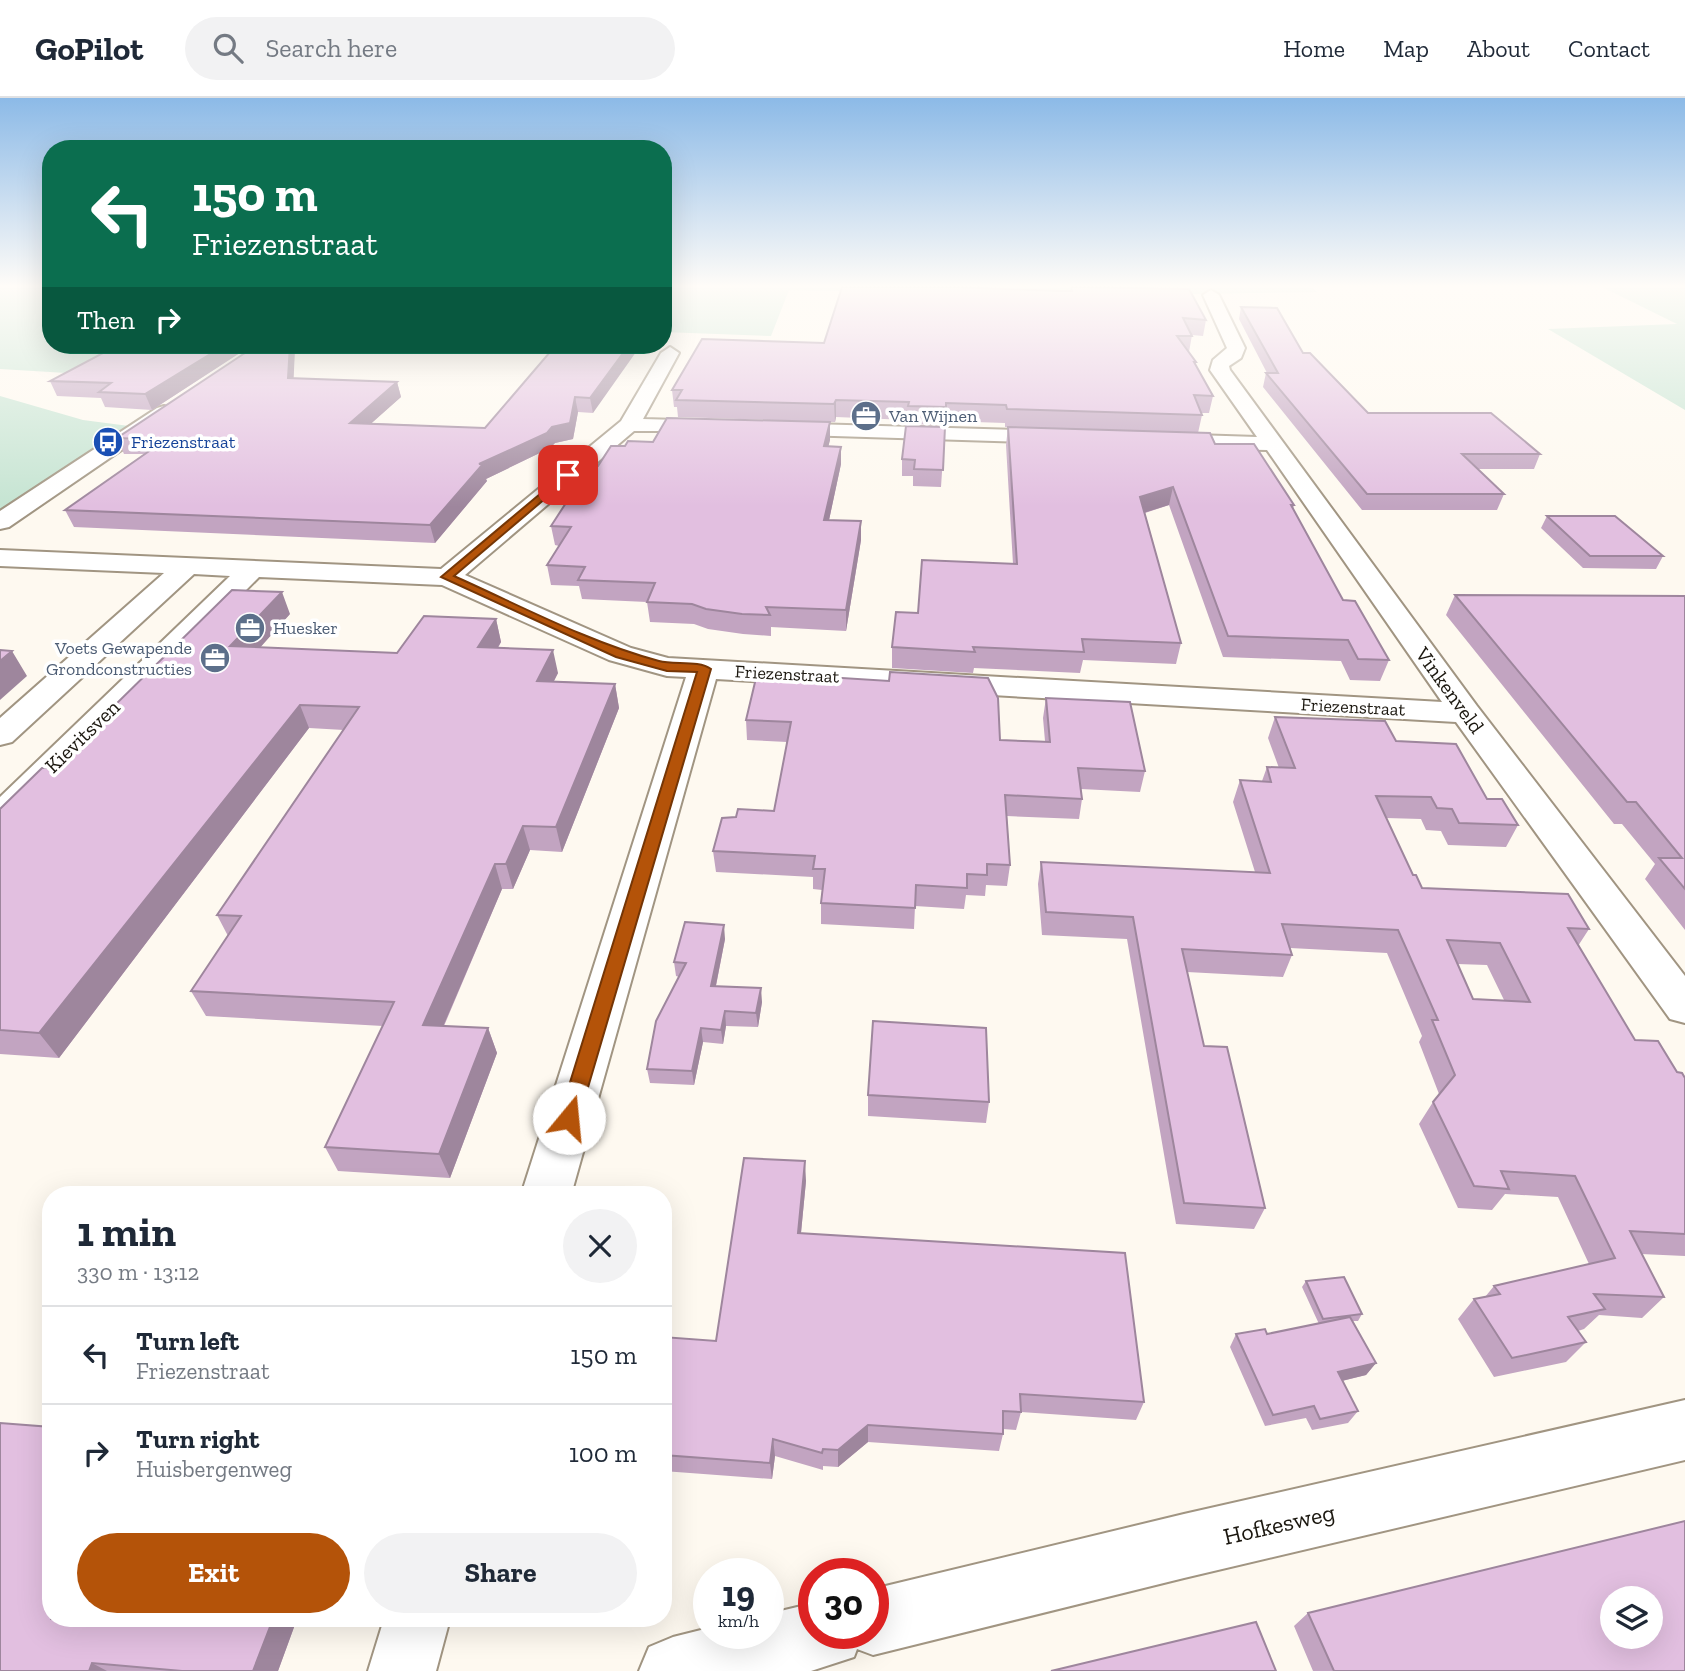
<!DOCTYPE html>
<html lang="en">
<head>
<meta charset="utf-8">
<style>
	body { margin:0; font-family:"Zilla Slab",serif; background:#f2f2f3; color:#1f2937; height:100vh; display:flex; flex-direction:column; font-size:26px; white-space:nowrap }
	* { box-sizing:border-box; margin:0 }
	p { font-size:23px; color:#747a83 }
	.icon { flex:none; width:38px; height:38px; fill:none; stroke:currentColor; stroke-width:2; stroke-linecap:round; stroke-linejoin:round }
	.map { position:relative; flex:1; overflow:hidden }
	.details { position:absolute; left:42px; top:1088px; width:630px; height:441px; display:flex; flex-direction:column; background:#fff; border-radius:28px; box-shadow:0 7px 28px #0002 }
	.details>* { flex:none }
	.hud { position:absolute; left:42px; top:42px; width:630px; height:214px; border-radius:28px; box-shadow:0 7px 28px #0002; background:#0b6e4f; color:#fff; overflow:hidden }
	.buttons { position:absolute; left:1600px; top:1488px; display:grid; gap:14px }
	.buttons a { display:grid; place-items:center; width:63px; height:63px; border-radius:50%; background:#fff; box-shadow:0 7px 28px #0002; font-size:35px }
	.speed { position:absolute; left:693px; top:1460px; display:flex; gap:14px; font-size:35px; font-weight:700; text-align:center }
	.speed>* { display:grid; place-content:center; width:91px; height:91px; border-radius:50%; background:#fff; box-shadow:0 7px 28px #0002; line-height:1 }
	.speed small { font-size:18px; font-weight:400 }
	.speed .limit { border:10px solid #d22; background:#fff; color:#111 }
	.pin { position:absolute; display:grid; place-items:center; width:60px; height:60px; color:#fff; margin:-30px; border-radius:14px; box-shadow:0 4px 10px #0006 }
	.me { position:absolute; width:77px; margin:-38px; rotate:17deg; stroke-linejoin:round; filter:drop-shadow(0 0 5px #0008) }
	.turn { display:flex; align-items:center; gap:24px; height:147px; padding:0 35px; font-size:32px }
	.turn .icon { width:91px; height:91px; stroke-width:2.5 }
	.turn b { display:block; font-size:49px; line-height:60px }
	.then { display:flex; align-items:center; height:66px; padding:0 35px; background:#0003; gap:14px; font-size:26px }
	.round { display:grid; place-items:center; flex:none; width:74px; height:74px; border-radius:37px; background:#f2f2f3 }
	.headline { display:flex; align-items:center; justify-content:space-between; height:119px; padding:0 35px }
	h1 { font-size:42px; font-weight:700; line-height:52px }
	.action { display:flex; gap:14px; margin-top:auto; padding:14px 35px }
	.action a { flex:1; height:80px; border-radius:42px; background:#b45309; color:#fff; font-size:28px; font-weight:700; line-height:80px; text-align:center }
	.action a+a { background:#f2f2f3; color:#1f2937 }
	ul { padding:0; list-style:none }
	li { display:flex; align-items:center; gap:21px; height:98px; padding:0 35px; border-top:2px solid #e0e1e3 }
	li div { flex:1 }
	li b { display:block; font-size:26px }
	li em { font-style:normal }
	header { display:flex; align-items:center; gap:42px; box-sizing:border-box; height:98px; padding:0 35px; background:#fff; border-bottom:2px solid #e0e1e3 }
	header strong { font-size:33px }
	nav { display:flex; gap:38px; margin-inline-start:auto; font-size:24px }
	.search { width:490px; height:63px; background:#f2f2f3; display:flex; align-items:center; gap:18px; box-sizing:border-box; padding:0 24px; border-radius:38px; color:#747a83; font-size:26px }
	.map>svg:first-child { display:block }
	.green { fill:#c5e4d2 }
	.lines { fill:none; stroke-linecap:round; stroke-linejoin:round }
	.minor-casing { stroke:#a19582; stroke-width:4 }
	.minor { fill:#fff; fill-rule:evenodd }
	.wall { fill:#c2a4c1; fill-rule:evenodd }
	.shaded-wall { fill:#9e869d }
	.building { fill:#e2bfe0; stroke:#9e869d; stroke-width:2; fill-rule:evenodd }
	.route { fill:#b45309; stroke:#753606; stroke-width:2 }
	.labels { text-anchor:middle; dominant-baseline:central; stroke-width:7; stroke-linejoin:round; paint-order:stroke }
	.far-service-label { font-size:18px; fill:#4e5e75; stroke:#fff; text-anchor:start }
	.far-transit-label { font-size:18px; fill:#164399; stroke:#fff; text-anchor:start }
	.far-street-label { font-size:18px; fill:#1b170f; stroke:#fff }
	.street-label { font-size:21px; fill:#1b170f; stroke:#fff }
	.near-street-label { font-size:24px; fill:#1b170f; stroke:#fff }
</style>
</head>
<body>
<header>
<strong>GoPilot</strong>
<div class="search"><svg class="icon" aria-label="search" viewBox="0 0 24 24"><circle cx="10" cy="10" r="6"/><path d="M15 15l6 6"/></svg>Search here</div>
<nav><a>Home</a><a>Map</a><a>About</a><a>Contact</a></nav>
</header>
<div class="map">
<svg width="1685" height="1573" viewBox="0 0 1685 1573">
	<rect width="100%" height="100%" fill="#fef9f0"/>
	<path class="green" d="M0 189H51V247H141L100 277 0 271Z
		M663 189H1311L1317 194 1060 198 789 192 771 238 663 234Z
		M1602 189H1685V312L1548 231 1677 226Z
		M0 298 83 322 129 328 0 413Z"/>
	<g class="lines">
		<g class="minor-casing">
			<path id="minor" d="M1211 192 1219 197 1245 250 1241 260 1229 268 1230 272 1477 608 1685 878V925L1670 921 1456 624 716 581 571 1097H521L686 579 667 578 609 562 442 487 259 479 13 727 0 730V699L230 478 194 476 12 644 0 647V620L164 475 0 468V452L441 471 621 323 661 255 670 249 679 255 643 321 715 323 722 325 726 329 722 333H634L465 477 631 550 668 560 1442 604 1267 352 1163 350 1155 348 1152 343 1155 338 1163 336 1257 339 1210 272 1213 262 1227 250 1203 197Z
				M164 308 171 310 174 314 171 318 9 429 0 431V413L157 310Z
				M778 325 1057 333 1065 334 1068 339 1065 344 1057 345 770 336 767 331 770 326Z
				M1685 1302V1362L1184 1480 873 1557 857 1551 854 1559 811 1573H639L649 1549 673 1539 709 1530V1535H768V1516L814 1505V1535H873V1491L1184 1416Z
				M384 1521H450L436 1573H368Z"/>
		</g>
		<use href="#minor" class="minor"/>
	</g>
	<path class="wall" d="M1071 189 1206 222 1203 238 1192 237 1189 254 1196 264 1195 267 1213 298 1209 315H1202V317L1198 335 1005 329V325L945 323 944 327 908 326V322L836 319 835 324 678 319 677 309H674L672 292 824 245 1060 193H1071Z
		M1241 209 1303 255 1368 315 1540 356 1534 371H1478L1504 396 1497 412H1362L1263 289 1266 275H1267L1239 221Z
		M252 247 152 312 105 309 101 300 57 298 50 283Z
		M257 247H438L430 254 295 249 293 280 397 284 401 299 371 325 485 330 599 248 593 315 578 314 573 341 555 345 550 350 486 381 487 383 435 445 74 429 65 412 144 356H124L117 340Z
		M945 329 941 389 913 388V378H902V361Z
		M1008 329 1215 346 1294 407 1293 411 1343 502 1389 562 1380 583 1350 582 1341 563 1223 559 1169 407 1145 415 1181 545 1176 566 1083 562 1080 575 974 570 973 575 892 570V549L918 515 1013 466 1006 347Z
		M830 342 828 348 841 366 829 422 861 423V442L846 533 771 529V538L743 536 708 531 694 526 650 524 647 504 582 501 579 488 551 487 547 467 559 448 555 447 551 428 598 368 625 348 653 344Z
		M1547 418 1663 458 1656 471 1583 470 1541 430Z
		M1455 497 1685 498V832L1645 781 1655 766 1622 726H1614L1446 517Z
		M290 516 260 549 397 555 496 521 501 544 498 550 558 575 554 583 615 586 619 610 562 754 530 752 513 791H502L444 928 488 930 497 955 450 1080 338 1073 325 1049 383 928 206 918 191 893 228 838 217 817 344 632 309 630 59 960 0 956V711L51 670Z
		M756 580 1000 642 1045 643 1043 620 1046 600 1145 673 1140 694 1081 691 1082 701 1079 721 1007 718 1010 767 1007 788 986 787 985 798 966 797 964 811 915 808 914 831 821 826V805L822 792 813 791V779L716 774 713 753 736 719 774 713 787 644 747 642 746 622Z
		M1275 619 1396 643 1487 701 1518 727 1506 749 1448 747 1441 733 1426 732 1421 721 1386 720 1413 777 1422 790 1589 831 1578 848 1635 942 1685 980V1158L1641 1156 1664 1199 1642 1220 1599 1217 1584 1231 1578 1233 1586 1244 1566 1264 1494 1279 1458 1221 1474 1201 1485 1199 1494 1188 1589 1166 1558 1099 1505 1096 1492 1112 1458 1110 1419 1026 1433 1004 1439 996 1419 944 1422 938 1387 855 1290 850 1292 857 1283 879 1187 874 1204 948 1265 1110 1254 1131 1176 1126 1127 841 1042 837 1038 786 1041 764 1255 774 1233 704 1240 682 1262 683 1267 669 1279 670 1268 640ZM1457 866 1487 867 1504 902 1473 901Z
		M725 841 716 888 762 904 758 929 726 928 723 946 703 944 694 987 650 985 647 971 679 879 676 878 674 864Z
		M868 997 989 1004 986 1025 868 1018Z
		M806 1083 801 1135 1144 1304 1136 1322 1021 1314 1016 1332 1003 1331V1336L999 1353 868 1344 838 1369 823 1368V1372L775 1358 772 1381 663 1373V1239L716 1243Z
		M1306 1183 1362 1216 1358 1223H1353L1376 1265 1366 1277 1342 1283 1358 1313 1348 1325 1312 1332 1306 1320 1265 1328 1230 1249 1236 1236H1267L1319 1226 1302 1189Z
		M1308 1515 1685 1573H1313L1294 1528Z
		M297 1521 278 1573H0Z"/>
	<path class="shaded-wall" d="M225 247H252L152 312 145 296Z
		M290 247H294L295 249 293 295 288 280Z
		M428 247H438L430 254Z
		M629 247H641L593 315 590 300Z
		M397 284 401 299 355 340 350 325Z
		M575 299 578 314 573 341 555 345 550 350 486 381 487 383 435 445 430 427 479 366Z
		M836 302V319L835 324 834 306Z
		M830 324V342L824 366V348Z
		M841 349V366L825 441 824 422Z
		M1173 389 1169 407 1137 417 1140 399Z
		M861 423V442L846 533V512Z
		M282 494 290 516 241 571 230 548Z
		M496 521 501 544 484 572 478 549Z
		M553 552 558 575 542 606 537 583Z
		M12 553 27 578 0 602V563Z
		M615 586 619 610 562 754 556 729Z
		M300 607 309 630 59 960 39 935Z
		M523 728 530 752 513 791 506 766Z
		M495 766 502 791 433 952 423 927Z
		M724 827 725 841 713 902 711 888Z
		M761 890 762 904 758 929 756 915Z
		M725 913 726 928 723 946 721 932Z
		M488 930 497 955 450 1080 439 1056Z
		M701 930 703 944 694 987 692 973Z
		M805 1063 806 1083 799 1155 798 1135Z
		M1376 1265 1366 1277 1329 1286 1338 1274Z
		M868 1327V1344L838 1369V1352Z
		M773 1341 775 1358 772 1381 770 1365Z
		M273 1521H297L278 1573H253Z
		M92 1565 107 1573H89Z"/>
	<path class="building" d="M842 189H954L1060 193H1072L1071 189 1189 191 1206 222 1183 220 1192 238H1177L1196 264H1194L1213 298 1194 297 1202 317 1007 311 1006 307 946 305V309L908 308 909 304 836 302 834 306 676 302 682 292H672L702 241 824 245Z
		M1241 209 1277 210 1303 255H1310L1368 315H1491L1540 356H1462L1504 396H1367L1266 275H1278Z
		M118 247H225L145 296 99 294 111 285 50 283Z
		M257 247H290L288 280 397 284 350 325 485 330 556 247 599 248 600 247H629L590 300 575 299 570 325 552 329 547 335 479 366H483L430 427 65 412 165 342 117 340Z
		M667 320 830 324 824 348 841 349 824 422 861 423 846 512 766 509 770 517 742 516 706 511 692 506 647 504 655 485 578 482 585 469 547 467 571 429 551 428 590 368H598L611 348H625L628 343 653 344Z
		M906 328 945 329 943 372 914 371 915 362 902 361Z
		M1008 329 1210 335 1215 346H1254L1294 407H1291L1343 502 1355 503 1389 562 1358 561 1348 542 1228 538 1173 389 1140 399 1181 545 1082 541 1084 554 973 549 975 554 892 549 896 514 918 515 922 462 1017 466Z
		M1547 418H1615L1663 458H1590Z
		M232 492 282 494 230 548 397 555 424 518 496 521 478 549 553 552 537 583 615 586 556 729 523 728 506 766H495L423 927 488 930 439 1056 325 1049 394 904 191 893 241 818 217 817 359 609 300 607 39 935 0 932V711L42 670H51Z
		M1455 497 1685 498V791L1659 760H1682L1636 704H1627Z
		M0 552 12 553 0 563Z
		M890 574 988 580 998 600 1000 642 1050 644 1046 600 1130 604 1145 673 1078 670 1082 701 1005 697 1010 767 987 766V777L967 776V790L916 787 915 810 821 805 825 771H813L815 758 713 753 722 720 736 719 738 711 774 713 791 624 746 622 756 580H778L779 576 889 583Z
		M1275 619 1385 623 1396 643 1456 646 1487 701H1502L1518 727 1459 725 1452 711 1437 710 1431 699 1376 698 1413 777H1416L1422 790 1568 796 1589 831 1568 830 1635 942 1658 943 1677 974 1682 975 1685 980V1136L1630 1133 1664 1199 1594 1196 1605 1211 1568 1219 1586 1244 1512 1260 1474 1201 1500 1196 1494 1188 1615 1160 1575 1078 1501 1073 1509 1091 1474 1088 1433 1004 1455 977 1432 922H1438L1398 832 1282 826 1292 857 1182 851 1204 948 1227 949 1265 1110 1184 1105 1133 819 1046 814 1041 764 1270 775 1240 682 1271 684 1267 669 1295 670ZM1447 842 1500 845 1530 904 1473 901Z
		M685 824 724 827 711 888 761 890 756 915 725 913 721 932 701 930 692 973 647 971 656 923 686 865 674 864Z
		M873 923 986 930 989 1004 868 997Z
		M744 1060 805 1063 798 1135 1125 1155 1144 1304 1020 1296 1021 1314 1003 1313V1336L868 1327 838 1352 823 1351 822 1355 773 1341 770 1365 663 1357V1239L716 1243Z
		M1344 1179 1362 1216 1323 1221 1306 1183Z
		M1350 1219 1376 1265 1338 1274 1358 1313 1320 1321 1314 1308 1273 1317 1236 1236 1265 1231 1267 1236Z
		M0 1325 51 1329V1521H273L253 1573H182L92 1565 89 1573H0Z
		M1685 1423V1573H1334L1308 1515ZM1612 1500H1650V1538H1612Z
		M1256 1524 1276 1573H1051Z"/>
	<linearGradient id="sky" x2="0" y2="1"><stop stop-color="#8cbae7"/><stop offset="0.46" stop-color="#fffcf8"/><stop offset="1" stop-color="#fffcf8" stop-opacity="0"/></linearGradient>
	<rect width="1685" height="409" fill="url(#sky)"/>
	<path class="route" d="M565 375 573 377 454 478C521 508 588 544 659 563 674 567 699 562 711 571L579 1020 576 1026 569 1028 562 1026 559 1020 697 574 667 573 616 559 441 479Z"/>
	<defs>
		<g id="office-disc" transform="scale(1.575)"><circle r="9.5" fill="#5c6f8a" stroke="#fff"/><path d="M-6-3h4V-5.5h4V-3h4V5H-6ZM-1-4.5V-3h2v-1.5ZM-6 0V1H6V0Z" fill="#fff"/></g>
		<g id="bus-disc" transform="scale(1.575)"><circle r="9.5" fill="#1a4fb4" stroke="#fff"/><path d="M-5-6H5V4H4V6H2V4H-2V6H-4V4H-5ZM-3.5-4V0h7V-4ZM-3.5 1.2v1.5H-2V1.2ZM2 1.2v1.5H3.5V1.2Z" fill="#fff"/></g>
	</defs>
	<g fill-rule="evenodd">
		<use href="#office-disc" x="866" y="318"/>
		<use href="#bus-disc" x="108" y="344"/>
		<use href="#office-disc" x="250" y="530"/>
		<use href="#office-disc" x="215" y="560"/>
	</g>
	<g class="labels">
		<g class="far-service-label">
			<text x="889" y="318">Van Wijnen</text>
			<text x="273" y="530">Huesker</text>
			<text x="192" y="550" text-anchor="end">Voets Gewapende<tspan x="192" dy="21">Grondconstructies</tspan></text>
		</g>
		<g class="far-transit-label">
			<text x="131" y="344">Friezenstraat</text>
		</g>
		<g class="far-street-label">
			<text transform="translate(787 576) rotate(3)">Friezenstraat</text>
			<text transform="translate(1353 609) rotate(3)">Friezenstraat</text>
		</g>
		<g class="street-label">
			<text transform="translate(1450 592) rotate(54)">Vinkenveld</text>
			<text transform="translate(82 638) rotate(-44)">Kievitsven</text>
		</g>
		<g class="near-street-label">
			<text transform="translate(1279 1426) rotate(-13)">Hofkesweg</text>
		</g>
	</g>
</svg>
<div class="buttons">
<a><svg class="icon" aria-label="layers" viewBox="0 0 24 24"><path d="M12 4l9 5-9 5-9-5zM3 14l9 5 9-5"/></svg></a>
</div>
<div class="speed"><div>19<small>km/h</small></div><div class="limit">30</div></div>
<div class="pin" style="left:568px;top:377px;background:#d93025"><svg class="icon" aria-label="arrive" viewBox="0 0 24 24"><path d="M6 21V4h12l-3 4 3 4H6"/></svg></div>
<svg class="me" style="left:569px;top:1020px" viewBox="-20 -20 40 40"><circle r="19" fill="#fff"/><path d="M0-13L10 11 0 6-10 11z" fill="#b45309"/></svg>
<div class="hud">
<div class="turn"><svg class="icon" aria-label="left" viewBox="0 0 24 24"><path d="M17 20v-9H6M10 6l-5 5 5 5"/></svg><div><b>150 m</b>Friezenstraat</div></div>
<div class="then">Then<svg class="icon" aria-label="right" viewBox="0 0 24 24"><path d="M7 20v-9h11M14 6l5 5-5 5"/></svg></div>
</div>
<section class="details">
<div class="headline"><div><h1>1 min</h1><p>330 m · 13:12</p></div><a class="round"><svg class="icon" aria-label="close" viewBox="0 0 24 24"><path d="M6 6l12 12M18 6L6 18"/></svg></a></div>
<ul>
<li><svg class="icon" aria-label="left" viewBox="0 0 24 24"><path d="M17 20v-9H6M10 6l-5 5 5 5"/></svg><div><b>Turn left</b><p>Friezenstraat</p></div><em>150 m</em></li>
<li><svg class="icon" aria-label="right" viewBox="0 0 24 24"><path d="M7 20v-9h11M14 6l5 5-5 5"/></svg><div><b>Turn right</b><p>Huisbergenweg</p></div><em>100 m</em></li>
</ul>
<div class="action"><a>Exit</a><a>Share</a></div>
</section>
</div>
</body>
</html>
